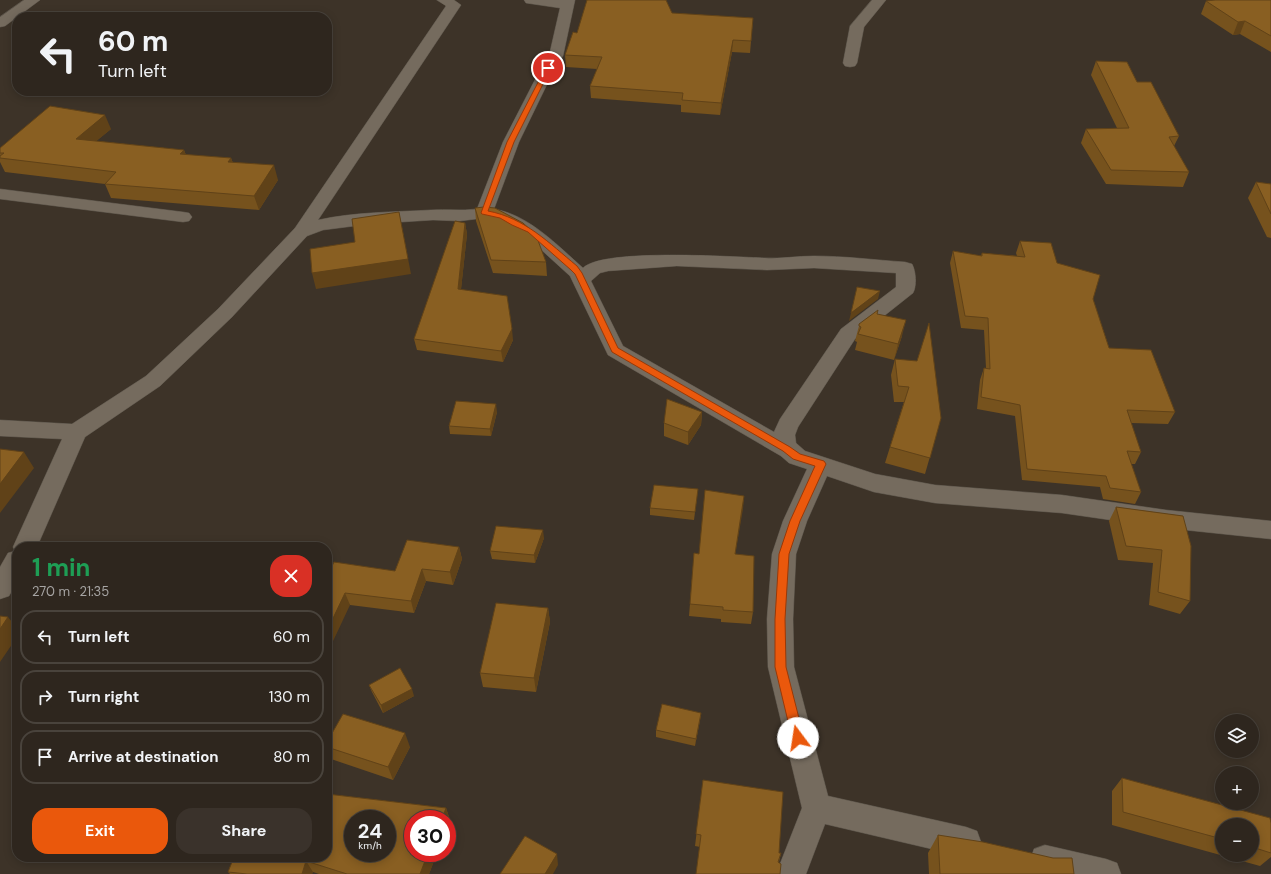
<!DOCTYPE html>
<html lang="en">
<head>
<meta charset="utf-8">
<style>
	body { margin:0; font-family:"DM Sans",sans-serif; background:#3a322b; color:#f1f3f6; height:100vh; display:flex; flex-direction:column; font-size:15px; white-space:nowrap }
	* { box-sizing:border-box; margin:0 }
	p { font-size:13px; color:#a7a5a4 }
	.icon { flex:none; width:22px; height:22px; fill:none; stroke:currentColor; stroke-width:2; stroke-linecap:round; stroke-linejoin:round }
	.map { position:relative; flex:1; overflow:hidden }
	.sheet { position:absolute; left:12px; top:542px; width:320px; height:320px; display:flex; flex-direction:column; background:#2e261e; border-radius:16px; box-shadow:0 2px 10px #0003,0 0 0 1px #49433c }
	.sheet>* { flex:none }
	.top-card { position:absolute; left:12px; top:12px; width:320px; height:84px; border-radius:16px; box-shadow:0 2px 10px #0003,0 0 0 1px #49433c; background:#2e261e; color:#f1f3f6; overflow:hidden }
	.fabs { position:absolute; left:1215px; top:714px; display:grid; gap:8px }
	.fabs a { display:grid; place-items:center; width:44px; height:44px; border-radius:50%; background:#2e261e; box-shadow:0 2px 10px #0003,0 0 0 1px #49433c; font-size:20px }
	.speed { position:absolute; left:344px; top:810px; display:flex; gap:8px; font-size:20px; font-weight:700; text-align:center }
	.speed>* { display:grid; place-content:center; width:52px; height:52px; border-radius:50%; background:#2e261e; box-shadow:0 2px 10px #0003,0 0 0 1px #49433c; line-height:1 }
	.speed small { font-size:10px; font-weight:400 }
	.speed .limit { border:6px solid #d22; background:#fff; color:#111 }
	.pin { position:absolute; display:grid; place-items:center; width:34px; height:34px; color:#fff; margin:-17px; border:2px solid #fff; border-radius:50%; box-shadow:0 1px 4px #0007 }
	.me { position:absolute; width:44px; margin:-22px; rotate:346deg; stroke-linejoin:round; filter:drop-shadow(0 0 3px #0008) }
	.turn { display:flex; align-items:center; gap:14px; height:84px; padding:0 20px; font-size:18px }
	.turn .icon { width:52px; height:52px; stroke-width:2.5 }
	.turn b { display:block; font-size:28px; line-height:34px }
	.round { display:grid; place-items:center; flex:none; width:42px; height:42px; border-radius:16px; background:#3a322b }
	.summary { display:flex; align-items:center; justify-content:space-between; height:68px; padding:0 20px }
	h1 { font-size:24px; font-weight:700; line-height:30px; color:#1e9e55 }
	.action { display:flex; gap:8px; margin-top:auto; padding:8px 20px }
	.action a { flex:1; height:46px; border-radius:16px; background:#ea580c; color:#fff; font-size:16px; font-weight:700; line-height:46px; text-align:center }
	.action a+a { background:#3a322b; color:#f1f3f6 }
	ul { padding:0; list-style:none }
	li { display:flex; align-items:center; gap:12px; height:54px; margin:0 8px 6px; padding:0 12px; border:2px solid #49433c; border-radius:16px }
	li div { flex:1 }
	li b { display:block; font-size:15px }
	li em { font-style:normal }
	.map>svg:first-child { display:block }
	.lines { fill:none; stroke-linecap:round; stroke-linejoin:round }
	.minor-casing { stroke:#5a5349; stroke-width:1 }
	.minor { fill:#756b5e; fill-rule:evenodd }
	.wall { fill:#76521d; fill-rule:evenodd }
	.shaded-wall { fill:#604218 }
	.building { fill:#895f22; stroke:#604218; fill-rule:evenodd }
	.route { fill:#ea580c; stroke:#983908 }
</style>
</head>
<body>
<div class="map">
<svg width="1271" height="874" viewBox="0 0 1271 874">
	<rect width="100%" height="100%" fill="#3d3328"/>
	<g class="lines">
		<g class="minor-casing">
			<path id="minor" d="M24 0H40L5 26 0 27V17Z
				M437 0H454L461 5 318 220C354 212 394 212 431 210 447 209 461 211 477 209L503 142 541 68 549 56 560 8 526 3 524 0H575L563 56 555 68 519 142 494 209C529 215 557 245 583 268 603 248 733 257 765 258 781 259 797 256 814 256 844 256 875 260 905 262L912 264C916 271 917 286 913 293L855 339 798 427 795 435 796 443 805 451 875 474 935 485 1062 495 1166 510 1271 521V539L1166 528 1062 513 935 503 874 492 827 476 807 521 796 554 793 619 794 667 828 796 966 827 977 831 981 842 977 853 966 857 825 824 806 874H776L802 808 768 667 767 619 772 554 783 521 807 469 789 463 781 456 608 355 570 276 525 235 497 220 484 218 460 221 433 220 370 224 323 230 307 236 232 317 160 386 85 437 37 547H17V582L9 596 0 599V567L8 553 15 551 13 547 62 439 0 436V420L72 424 146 376 218 309 295 228 446 6ZM677 266 767 270 814 268 896 273V287L841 329 780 419 774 432 623 346 591 281 600 273 608 271Z
				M872 0H886L864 27 857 63 855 66 850 67 845 66 843 63 850 26Z
				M0 189 183 212 189 213 192 217 189 221 183 222 0 199Z
				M1045 845 1106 859 1117 863 1121 874H1042L1034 871 1030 860 1034 849Z"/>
		</g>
		<use href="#minor" class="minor"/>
	</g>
	<path class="wall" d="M1271 0V52L1240 34 1233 35 1201 14 1206 1Z
		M672 13 753 18 750 53 732 52 720 115 681 112V105L591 98 590 86 597 69 566 67 565 55 577 33Z
		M1096 61 1137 82 1179 136 1174 146 1189 172 1183 187 1106 184 1081 143 1086 129 1117 128 1091 75Z
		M111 129 96 141 184 150 186 155 231 158 233 163 278 180 259 210 111 198 105 184 5 172 0 162V148Z
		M1256 182 1271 184V238L1267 237 1248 198Z
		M475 208 546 262 547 276 493 273 476 221Z
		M465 223 467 234 461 289 513 340 503 362 417 350 414 339Z
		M1020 241 1057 263 1093 299 1109 348 1175 412 1168 424 1131 423 1141 452 1135 464H1131L1141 492 1135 504 1103 499 1100 487 1022 480 1015 416 977 409 980 380 984 368H986L984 330 961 328 950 263 953 251 981 256 982 253 1017 256 1016 253Z
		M877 314 902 336 894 360 855 350 857 342 855 341 859 326Z
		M895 359 941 418 925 474 885 463 890 447 904 402H894L891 375Z
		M497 412 491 436 450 434 449 426Z
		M702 412 701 425 688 445 664 436V423Z
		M744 496 735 554 753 612 751 624 721 622V619L689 616 694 553 699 554Z
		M697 497 694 520 650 515V508Z
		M1116 507 1183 516 1190 601 1180 614 1149 605 1153 563 1118 560 1109 521Z
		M544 538 535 563 492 559 490 551Z
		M459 547 462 559 453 585 426 581 414 613 350 605 327 576 395 571Z
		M548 608 550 622 536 692 483 687 480 673Z
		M369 685 414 696 383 713 372 692Z
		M701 713 700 720 695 746 656 737V730Z
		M327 742 410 747 393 780 331 759 327 751Z
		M1122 778 1271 823V857L1260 866 1112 825V791ZM1222 825H1252V855H1222Z
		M703 780 779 853H781L779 862 695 846Z
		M327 794 446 808 450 820 447 827V819H413V853H437L429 874H319L313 872 312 874H230L228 872 234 857H327ZM353 819H387V853H353Z
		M938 835 1074 874H929L928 853Z"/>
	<path class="shaded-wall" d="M1245 21 1240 34 1233 35 1238 22Z
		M733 40 732 52 720 115 721 103Z
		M105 115 111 129 82 153 76 139Z
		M184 150 189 164 180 154Z
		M231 158 236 172 228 162Z
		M274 165 278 180 259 210 254 196Z
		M399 212 411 274 316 289 312 273Z
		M465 223 467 234 460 299 458 289Z
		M880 291 878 299 849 321 851 313Z
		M906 320 902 336 894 360 898 344Z
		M512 329 513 340 503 362 501 351Z
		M496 404 497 412 491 436 490 429Z
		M702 412 701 425 688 445V432Z
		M24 452 34 468 0 513V484Z
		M744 496 743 509 733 567 735 554Z
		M543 530 544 538 535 563 534 555Z
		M459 547 462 559 453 585 450 572Z
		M422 569 426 581 414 613 411 601Z
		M345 593 350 605 327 654V631Z
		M548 608 550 622 536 692 534 678Z
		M8 617 17 628V637L0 662V629Z
		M412 689 414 696 383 713 381 705Z
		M701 713 700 720 695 746 696 739Z
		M405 733 410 747 393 780 388 767Z
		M446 808 450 820 447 827V819H442Z
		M428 853H437L429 874H420Z
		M557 854 558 865 553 874H545Z
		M306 861 313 872 312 874H302Z"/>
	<path class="building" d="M587 0H666L672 13 753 18 751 41 733 40 721 103 682 100 683 93 590 86 602 57 565 55 573 32 577 33Z
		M1215 0H1271V36L1245 21 1238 22 1206 1Z
		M1096 61 1127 62 1137 82H1151L1179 136 1169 137 1189 172 1111 170 1086 129 1129 128Z
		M50 106 105 115 76 139 184 150 180 154 231 158 228 162 274 165 254 196 105 184 116 172 0 158V156L4 153H0V148Z
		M1256 182 1271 184V214Z
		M484 207 495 208 523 223 536 235 546 262 491 260 475 208Z
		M399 212 408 259 312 273 310 249 355 242 352 219Z
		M455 221 465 223 458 289 507 296 512 329 501 351 414 339Z
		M1020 241 1051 243 1057 263 1100 275 1093 299 1109 348 1151 350 1175 412 1127 410 1141 452 1127 451 1141 492 1110 488 1106 476 1027 469 1020 405 981 397 984 368 990 369 988 318 965 316 953 251 982 256V253L1025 257Z
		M857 287 880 291 851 313Z
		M878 310 877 314 906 320 898 344 858 334 861 327 859 326V324Z
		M929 323 941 418 930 458 890 447 909 387 898 386 895 359 917 361Z
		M667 399 702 412 688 432 664 423Z
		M456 401 496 404 490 429 449 426Z
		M0 449 24 452 0 484Z
		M654 485 698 489 695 512 650 508Z
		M705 490 744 496 735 554 754 556 753 612 723 610V607L690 604 694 553 699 554Z
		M1116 507 1183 516 1191 546 1190 601 1158 592 1162 550 1126 546Z
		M496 526 543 530 534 555 490 551Z
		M407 540 459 547 450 572 422 569 411 601 345 593 327 631V576L334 562 395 571Z
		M496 603 548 608 534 678 480 673Z
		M0 616 8 617 0 629Z
		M400 668 412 689 381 705 369 685Z
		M662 704 701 713 696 739 656 730Z
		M343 714 405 733 388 767 327 747V742Z
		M1122 778 1270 818 1271 823V853L1252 847V825H1222V839L1123 812Z
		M703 780 783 792 779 853H781L778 862 781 864 780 874H696L701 835 696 834Z
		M327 794 446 808 442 819H413V853H428L420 874H347L306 861 302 874H247L228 872 234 857H327ZM353 819H387V853H353Z
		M938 835 983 842 1053 858H1072L1074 874H940Z
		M525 836 557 854 545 874H500Z"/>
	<path class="route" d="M546 67 551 68 514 142 488 211C525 218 549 243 577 266L582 273 618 348 790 447 800 454 824 461 826 464 800 521 789 554 785 619 786 667 804 738 802 742 798 744 794 742 792 738 775 667V619L779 554 790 521 815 466 793 459 783 451 612 352 575 274 571 270 528 232 512 225 500 218 482 214 481 213 507 142Z"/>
</svg>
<div class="fabs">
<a><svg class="icon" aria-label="layers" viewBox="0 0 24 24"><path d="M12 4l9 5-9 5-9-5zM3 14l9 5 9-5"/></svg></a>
<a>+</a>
<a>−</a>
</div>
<div class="speed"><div>24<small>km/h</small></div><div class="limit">30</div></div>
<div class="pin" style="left:548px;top:68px;background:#d93025"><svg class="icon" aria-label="arrive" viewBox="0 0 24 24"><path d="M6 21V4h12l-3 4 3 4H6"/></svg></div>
<svg class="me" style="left:798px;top:738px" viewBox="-20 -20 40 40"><circle r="19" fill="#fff"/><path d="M0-13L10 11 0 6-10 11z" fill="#ea580c"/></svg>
<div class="top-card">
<div class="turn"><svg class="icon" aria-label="left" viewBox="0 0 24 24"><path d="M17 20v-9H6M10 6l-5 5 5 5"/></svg><div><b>60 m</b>Turn left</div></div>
</div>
<section class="sheet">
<div class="summary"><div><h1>1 min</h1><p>270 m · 21:35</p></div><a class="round" style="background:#d93025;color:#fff"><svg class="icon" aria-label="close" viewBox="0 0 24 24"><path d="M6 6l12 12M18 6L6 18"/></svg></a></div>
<ul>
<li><svg class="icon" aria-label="left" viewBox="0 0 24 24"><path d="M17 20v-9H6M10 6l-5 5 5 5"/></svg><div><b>Turn left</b></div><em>60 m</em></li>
<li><svg class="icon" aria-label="right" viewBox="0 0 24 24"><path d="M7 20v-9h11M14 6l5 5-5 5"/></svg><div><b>Turn right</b></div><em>130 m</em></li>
<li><svg class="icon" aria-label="arrive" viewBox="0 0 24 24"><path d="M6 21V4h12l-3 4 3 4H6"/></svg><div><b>Arrive at destination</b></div><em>80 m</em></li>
</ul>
<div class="action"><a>Exit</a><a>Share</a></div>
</section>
</div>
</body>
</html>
